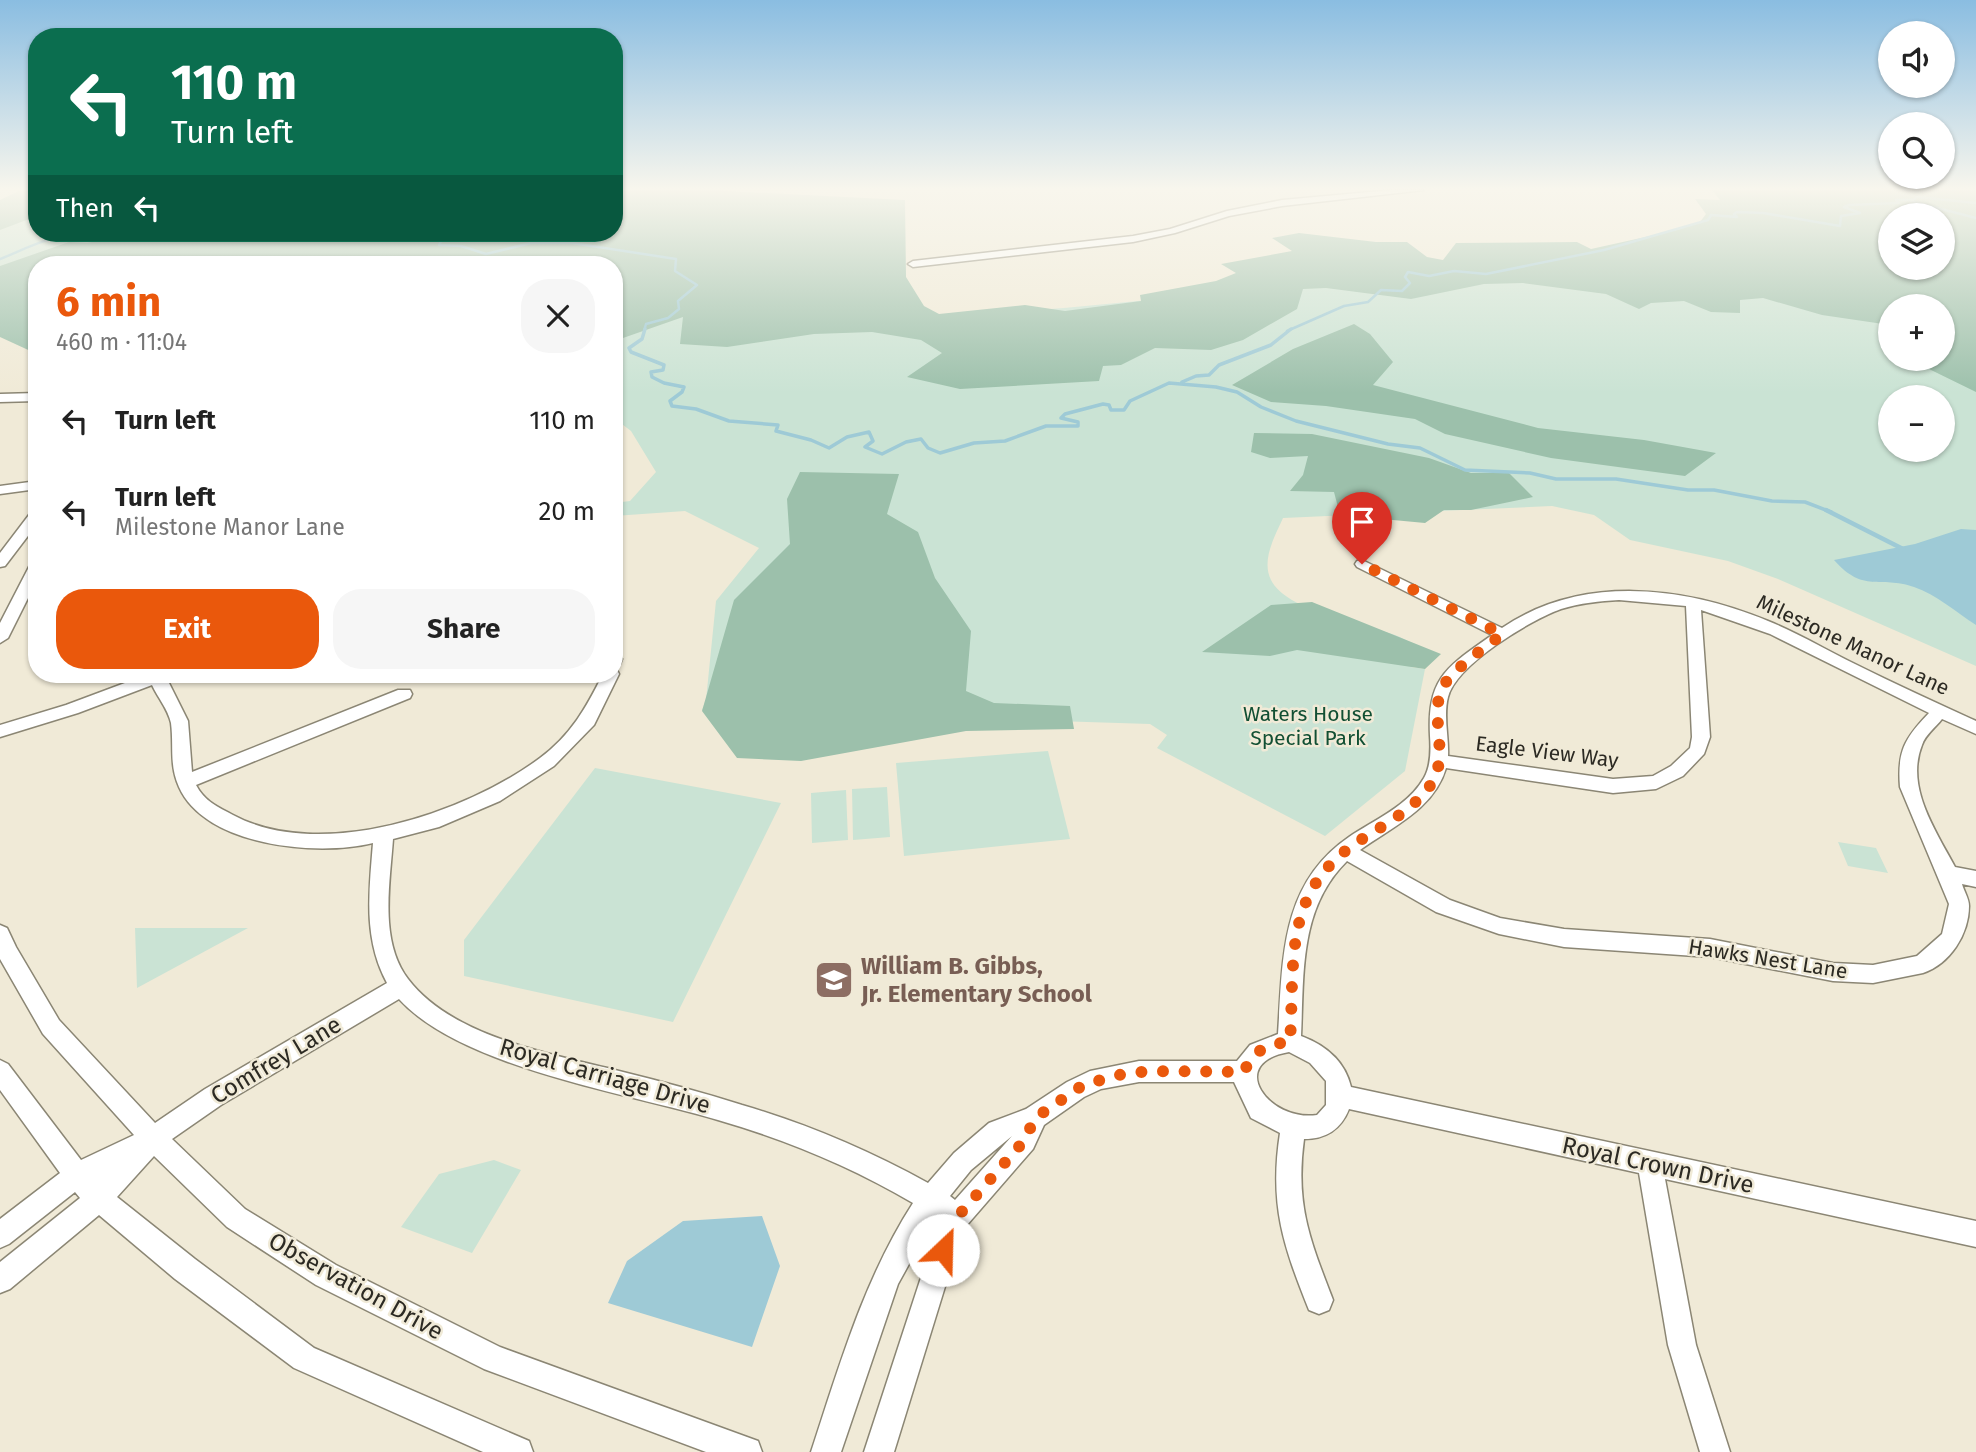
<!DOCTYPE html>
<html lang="en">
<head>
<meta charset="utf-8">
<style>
	body { margin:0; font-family:"Fira Sans",sans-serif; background:#f6f6f6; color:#222; height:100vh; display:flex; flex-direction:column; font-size:26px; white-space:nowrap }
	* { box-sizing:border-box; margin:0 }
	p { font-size:23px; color:#767676 }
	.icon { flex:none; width:38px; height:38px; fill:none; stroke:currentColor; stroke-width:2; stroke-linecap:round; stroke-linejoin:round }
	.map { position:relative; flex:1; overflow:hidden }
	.drawer { position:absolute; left:28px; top:256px; width:595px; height:427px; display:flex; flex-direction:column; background:#fff; border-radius:28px; box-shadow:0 2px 5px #0004 }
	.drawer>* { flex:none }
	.banner { position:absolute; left:28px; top:28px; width:595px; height:214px; border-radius:28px; box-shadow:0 2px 5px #0004; background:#0b6e4f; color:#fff; overflow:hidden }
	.buttons { position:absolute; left:1878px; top:21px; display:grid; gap:14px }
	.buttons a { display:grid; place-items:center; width:77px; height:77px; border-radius:50%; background:#fff; box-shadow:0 2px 5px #0004; font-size:35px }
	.pin { position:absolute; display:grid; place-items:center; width:60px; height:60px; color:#fff; margin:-72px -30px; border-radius:50% 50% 50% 0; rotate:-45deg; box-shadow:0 0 7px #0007 }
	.pin .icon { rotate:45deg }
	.me { position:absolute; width:77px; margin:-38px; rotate:24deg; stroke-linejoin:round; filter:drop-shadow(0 0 5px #0008) }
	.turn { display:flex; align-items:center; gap:24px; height:147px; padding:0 28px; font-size:32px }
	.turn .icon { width:91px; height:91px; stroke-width:2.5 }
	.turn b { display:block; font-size:49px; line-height:60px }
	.then { display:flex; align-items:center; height:66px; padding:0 28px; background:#0003; gap:14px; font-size:26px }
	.round { display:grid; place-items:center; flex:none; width:74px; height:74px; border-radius:28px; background:#f6f6f6 }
	.summary { display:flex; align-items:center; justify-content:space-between; height:119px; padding:0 28px }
	h1 { font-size:42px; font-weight:700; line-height:52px; color:#ea580c }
	.cta { display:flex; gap:14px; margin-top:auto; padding:14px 28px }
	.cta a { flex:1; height:80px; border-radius:28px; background:#ea580c; color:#fff; font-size:28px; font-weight:700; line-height:80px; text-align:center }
	.cta a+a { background:#f6f6f6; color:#222 }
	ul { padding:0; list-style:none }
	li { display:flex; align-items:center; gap:21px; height:91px; padding:0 28px }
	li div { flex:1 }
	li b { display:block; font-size:26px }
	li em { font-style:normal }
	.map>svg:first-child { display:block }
	.green { fill:#cae3d4; fill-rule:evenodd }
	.forest { fill:#9cc0ab; fill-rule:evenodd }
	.water { fill:#9ecad6 }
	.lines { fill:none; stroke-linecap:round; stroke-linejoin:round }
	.stream-far2 { stroke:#9ecad6; stroke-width:2.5 }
	.stream-far1 { stroke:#9ecad6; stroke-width:3.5 }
	.stream { stroke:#9ecad6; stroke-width:4.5 }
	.minor-casing { stroke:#8b8674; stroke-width:3 }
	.minor { fill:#fff; fill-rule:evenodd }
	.route { stroke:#ea580c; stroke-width:12; stroke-dasharray:0 21.6 }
	.labels { text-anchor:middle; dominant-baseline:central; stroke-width:5; stroke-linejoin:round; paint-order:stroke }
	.street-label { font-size:21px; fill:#2c2a23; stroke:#f0ead7 }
	.park-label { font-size:21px; fill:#114f33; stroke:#f0ead7 }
	.near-education-label { font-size:24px; font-weight:bold; fill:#785e54; stroke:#f0ead7; text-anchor:start }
	.near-street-label { font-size:24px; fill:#2c2a23; stroke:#f0ead7 }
</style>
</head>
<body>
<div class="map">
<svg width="1976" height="1452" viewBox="0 0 1976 1452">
	<rect width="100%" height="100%" fill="#f0ead7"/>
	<path class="green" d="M614 190 908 319 1064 308 1473 269 1764 289 1737 190H1976V666L1778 579 1728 561 1630 540 1594 515 1552 506 1283 518C1275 536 1261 560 1271 580 1286 610 1359 624 1389 633 1403 637 1416 646 1428 652L1411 667 1425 669 1405 771 1325 836 1157 748 1167 735 1150 724 702 710 706 700 716 601 759 548 685 511 614 516V503L630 501 656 472 631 431 614 418V264H37L0 294V222L37 215V233H614ZM1890 215H1942V268H1890ZM1890 306H1942V359H1890ZM1890 397H1942V450H1890Z
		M1048 751 1070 839 904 856 896 763Z
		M595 768 781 803 673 1022 464 976V940Z
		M887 787 890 837 853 840 852 789Z
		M846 790 848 840 812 843 811 793Z
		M1838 842 1876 848 1888 873 1848 866Z
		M135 928H248L137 988Z
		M494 1160 521 1170 472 1253 401 1227 439 1174Z"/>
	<path class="forest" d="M21 190H37V216L0 230V200Z
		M614 190H705L905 200 906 277 924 306 939 314 1025 305 1065 311 1141 301 1140 295 1216 281 1236 273 1221 264 1292 251 1272 238 1299 233 1376 242H1407L1427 257 1443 260 1456 243 1577 242 1591 249 1677 230 1700 222 1706 214 1695 199 1720 200 1712 190H1976V392L1929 369 1942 359 1944 354 1942 306H1890V325L1822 315 1763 298 1740 300V313L1711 312 1684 301 1651 303 1639 309 1606 294 1523 283 1484 284 1411 299 1326 288 1303 289 1297 309 1243 340 1211 350 1155 348 1121 365 1103 366 1099 381 960 389 907 377 942 353 921 340 872 332 814 334 727 347 680 344 683 317 623 338 614 349V264H37V354L0 337V266L69 242 87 243 138 233H614ZM1942 215V268H1890V215Z
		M1354 324 1370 334 1393 362 1373 385 1538 428 1644 440 1716 453 1685 476 1551 458 1445 434 1415 419 1326 406 1271 402 1232 385 1293 349Z
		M1254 433 1312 434 1429 458 1471 473H1509L1533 497 1471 510H1444L1425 523 1340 515 1334 492 1290 491 1303 475 1308 456 1270 458 1251 452Z
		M800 472 899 474 887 514 918 532 935 578 971 631 966 691 994 703 1070 706 1074 729 966 731 801 761 737 758 702 711 734 600 790 544 787 499Z
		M1312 602 1441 654 1425 669 1297 650 1270 656 1202 652 1271 605Z"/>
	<path class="water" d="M1961 529 1976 530V625C1957 613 1936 594 1914 587 1879 575 1864 594 1834 560L1915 544Z
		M762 1216 780 1266 752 1347 608 1303 627 1261 683 1221Z"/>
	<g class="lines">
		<path class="stream-far2" d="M1911 201 1976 218
			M257 233 307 238 327 234 401 237 440 234 444 236 439 245 461 246 486 254 531 243H572L676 259 675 271 697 285 678 301 679 309 668 318 646 324 644 331
			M0 259C22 251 58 229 81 241L126 233
			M1287 331 1344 306 1368 302 1381 290 1402 291 1410 283 1405 277 1408 272 1429 276 1454 271 1486 274 1604 250 1708 220 1711 215 1737 217 1734 214 1737 212 1763 213 1840 226 1841 216 1860 213 1844 207 1849 205 1899 203 1896 200H1913L1917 197 1976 203"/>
		<path class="stream-far1" d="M645 329 642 339 629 348 631 352 664 365 663 370 651 372 652 377 664 383 684 387 682 392 670 401 672 406 696 409 729 421 778 425 776 431 811 440 829 448 847 437 869 432 873 441 865 447 882 454 906 442 921 439 928 448 940 453 974 443 1005 441 1046 426H1078V422L1061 418 1065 414 1103 404 1109 405 1111 410H1124L1130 401 1169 383 1216 387 1237 392 1261 407 1296 421 1388 444 1420 448 1465 470 1530 473 1556 479H1616L1688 490H1714L1772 501 1805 502 1831 512
			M1182 382 1196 376 1209 375 1219 365 1271 345 1291 329"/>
		<path class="stream" d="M1826 510 1903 549"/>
		<g class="minor-casing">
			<path id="minor" d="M1392 190H1424L1282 206 1229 216 1175 233 1133 242 913 267 908 264 913 261 1133 236 1170 229 1227 211 1282 200Z
				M37 393V401L0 402V394Z
				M37 481V489L0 494V486Z
				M37 510V524L5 566 0 567V553L32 511Z
				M1362 560 1502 628C1581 574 1684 586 1768 621 1798 633 1826 650 1855 664 1895 684 1935 702 1976 721V734L1942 719C1936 727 1925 735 1922 745 1905 787 1936 831 1955 867L1976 871V887L1962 884C1964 891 1969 899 1969 906 1969 934 1950 964 1923 973L1873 983 1833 981 1710 957 1564 947 1499 934 1436 912 1347 861C1299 908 1304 973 1301 1036 1325 1045 1345 1061 1351 1087L1976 1221V1247L1665 1179 1696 1345 1730 1452H1700L1668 1345 1639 1173 1349 1109C1341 1129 1327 1139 1304 1139 1295 1205 1310 1240 1333 1300L1329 1310 1319 1314 1309 1310C1283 1245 1269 1204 1280 1133L1251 1118 1234 1082H1139L1101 1089 1084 1097 1044 1125 1033 1149 967 1225 956 1251 894 1452H864L930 1250 942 1221 935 1217 898 1284 841 1452H811C839 1367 864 1279 913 1203 852 1167 787 1140 718 1120 628 1093 462 1068 399 999L221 1105 172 1139 245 1209 336 1265 500 1347 747 1437 758 1441 762 1452H706L484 1369 316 1285 227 1227 154 1156 117 1197 195 1259 314 1348 529 1441 533 1452H483L294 1368 175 1279 99 1215 10 1289 0 1293V1262L80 1198 75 1192 9 1244 0 1248V1219L60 1173 0 1090V1060L8 1064 81 1160 134 1135 43 1034 0 959V925L7 928 16 947 59 1020 155 1123 205 1089 387 983C363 939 369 892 373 843 317 857 205 846 179 787 169 765 174 746 171 723 168 709 158 698 152 685L78 713 0 737V725L66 705 149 674H173L167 679 188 721 192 772 398 690H410L412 694 410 698 196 785C204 801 218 807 233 815 320 862 465 814 540 758 571 735 586 708 603 674H614V670H617L619 674 594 725 554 766 500 801 439 827 393 839C390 883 379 941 408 979 452 1037 551 1054 619 1071 660 1081 701 1092 742 1105 807 1124 868 1150 928 1183L954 1153 989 1123 1026 1109 1067 1082 1090 1071 1139 1061H1237L1250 1045 1278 1034C1283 959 1280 884 1349 837 1374 820 1408 806 1424 778 1431 766 1431 750 1430 736 1427 677 1447 667 1492 635L1357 567 1355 564 1357 561ZM1619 600 1686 606 1692 737 1690 748 1671 766 1653 776 1613 779 1448 756C1449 737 1443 716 1448 697 1456 665 1530 620 1561 609 1580 603 1600 601 1619 600ZM1701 610 1770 634 1929 713C1905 738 1897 751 1900 787L1949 904 1942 934 1917 956 1873 965 1833 963 1710 939 1564 929 1500 918 1450 900 1360 850C1392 827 1434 809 1446 768L1613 793 1656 789 1683 776 1704 754 1710 737ZM1289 1052 1310 1063 1326 1081V1105L1317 1115C1269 1122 1225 1063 1289 1052ZM1012 1136 955 1200 950 1196 971 1170Z
				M37 561V580L8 638 0 643V623L30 565Z
				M614 654 622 659 620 664 614 665Z"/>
		</g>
		<use href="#minor" class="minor"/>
	</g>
	<linearGradient id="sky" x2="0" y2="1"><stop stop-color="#8abde1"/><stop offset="0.48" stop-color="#f8f6ed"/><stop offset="1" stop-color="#f8f6ed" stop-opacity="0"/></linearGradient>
	<rect width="1976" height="393" fill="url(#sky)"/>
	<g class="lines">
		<path class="route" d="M943 1250 958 1216 1024 1141 1035 1118 1083 1085 1119 1075 1150 1071 1244 1072C1253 1051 1266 1044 1290 1042 1295 961 1282 891 1359 841 1385 824 1417 808 1433 781 1450 751 1426 708 1446 682 1460 664 1484 649 1502 634L1362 564"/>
	</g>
	<defs>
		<g id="school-square" transform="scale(2.0125)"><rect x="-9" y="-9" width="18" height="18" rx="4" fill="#8d6e63" stroke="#f0ead7"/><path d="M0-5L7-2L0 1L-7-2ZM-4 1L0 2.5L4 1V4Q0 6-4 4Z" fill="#fff"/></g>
	</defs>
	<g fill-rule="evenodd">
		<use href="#school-square" x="834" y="980"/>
	</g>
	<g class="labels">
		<g class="street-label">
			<text transform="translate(1853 645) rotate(25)">Milestone Manor Lane</text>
			<text transform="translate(1547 752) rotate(7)">Eagle View Way</text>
			<text transform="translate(1768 959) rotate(9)">Hawks Nest Lane</text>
		</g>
		<g class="park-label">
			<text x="1308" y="714">Waters House<tspan x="1308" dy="24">Special Park</tspan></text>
		</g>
		<g class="near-education-label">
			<text x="861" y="966">William B. Gibbs,<tspan x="861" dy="28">Jr. Elementary School</tspan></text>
		</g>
		<g class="near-street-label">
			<text transform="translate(276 1060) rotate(-31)">Comfrey Lane</text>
			<text transform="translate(605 1076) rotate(16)">Royal Carriage Drive</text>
			<text transform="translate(1658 1165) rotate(12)">Royal Crown Drive</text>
			<text transform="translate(356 1286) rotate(29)">Observation Drive</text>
		</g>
	</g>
</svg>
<div class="buttons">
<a><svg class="icon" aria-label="sound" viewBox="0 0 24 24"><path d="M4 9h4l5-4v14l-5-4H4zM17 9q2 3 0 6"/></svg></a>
<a><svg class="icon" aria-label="search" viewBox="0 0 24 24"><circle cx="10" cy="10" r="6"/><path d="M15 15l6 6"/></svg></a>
<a><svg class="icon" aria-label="layers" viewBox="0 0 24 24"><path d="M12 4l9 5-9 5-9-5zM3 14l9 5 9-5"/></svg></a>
<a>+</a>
<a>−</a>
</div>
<div class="pin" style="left:1362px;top:564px;background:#d93025"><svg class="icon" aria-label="arrive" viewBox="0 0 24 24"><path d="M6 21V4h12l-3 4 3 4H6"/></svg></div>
<svg class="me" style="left:943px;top:1250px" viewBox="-20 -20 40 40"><circle r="19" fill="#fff"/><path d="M0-13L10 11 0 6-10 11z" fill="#ea580c"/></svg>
<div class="banner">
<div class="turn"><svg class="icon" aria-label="left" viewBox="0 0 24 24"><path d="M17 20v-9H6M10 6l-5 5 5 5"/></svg><div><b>110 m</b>Turn left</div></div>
<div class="then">Then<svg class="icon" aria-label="left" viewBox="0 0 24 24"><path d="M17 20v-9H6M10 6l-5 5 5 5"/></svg></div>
</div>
<section class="drawer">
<div class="summary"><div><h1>6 min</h1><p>460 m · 11:04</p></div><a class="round"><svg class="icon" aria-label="close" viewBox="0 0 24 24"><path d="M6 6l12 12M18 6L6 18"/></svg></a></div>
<ul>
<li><svg class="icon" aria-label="left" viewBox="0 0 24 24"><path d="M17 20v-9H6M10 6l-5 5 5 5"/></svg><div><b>Turn left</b></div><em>110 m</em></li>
<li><svg class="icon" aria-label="left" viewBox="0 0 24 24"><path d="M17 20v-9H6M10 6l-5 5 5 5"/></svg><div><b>Turn left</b><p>Milestone Manor Lane</p></div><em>20 m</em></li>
</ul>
<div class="cta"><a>Exit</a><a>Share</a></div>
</section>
</div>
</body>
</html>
